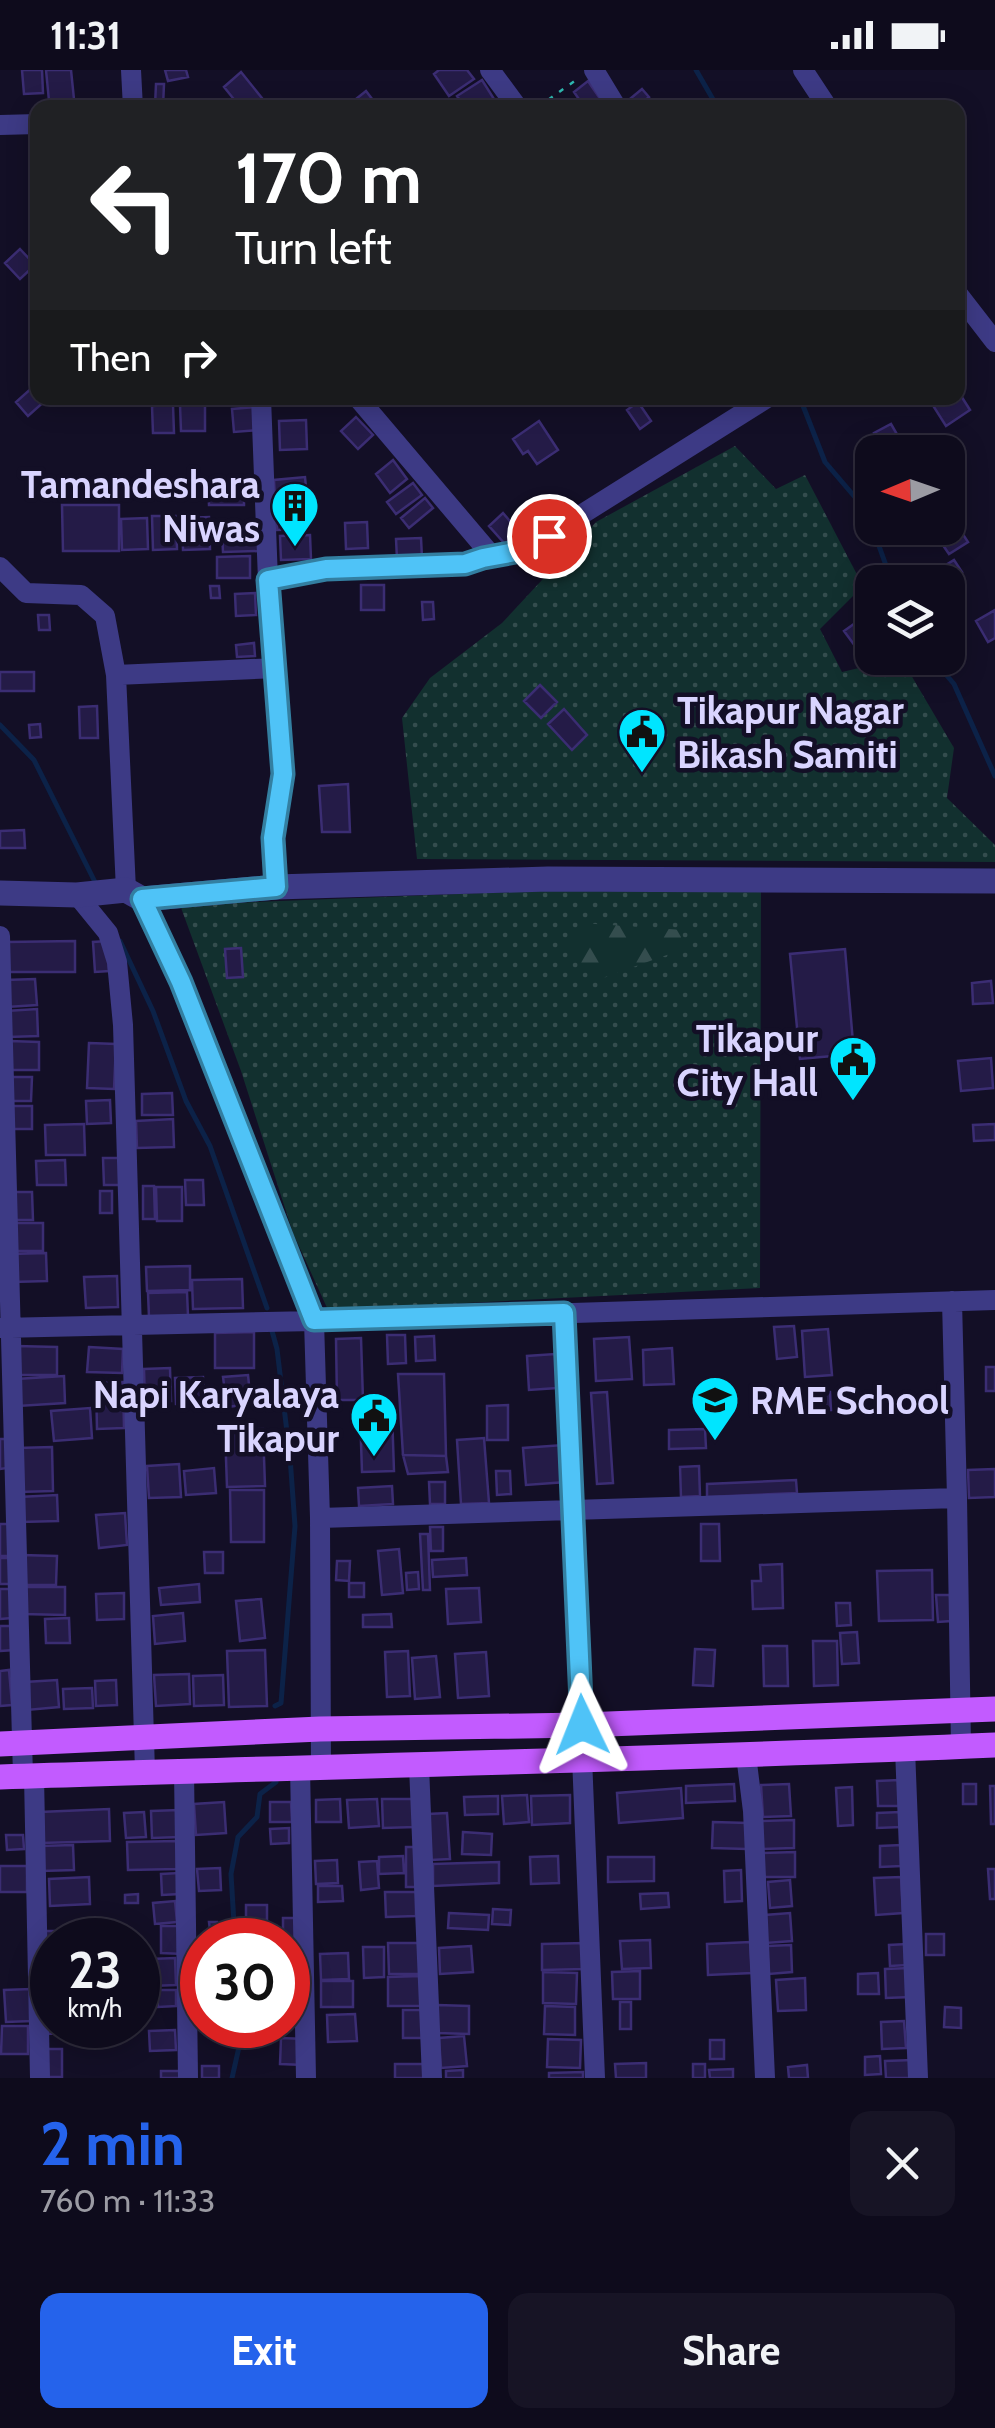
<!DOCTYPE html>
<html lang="en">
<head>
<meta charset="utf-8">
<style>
	body { margin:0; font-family:Cabin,sans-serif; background:#171425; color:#f1f3f6; height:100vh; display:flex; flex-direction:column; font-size:38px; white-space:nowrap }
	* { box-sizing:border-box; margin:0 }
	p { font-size:32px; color:#9b9ba3 }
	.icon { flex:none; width:55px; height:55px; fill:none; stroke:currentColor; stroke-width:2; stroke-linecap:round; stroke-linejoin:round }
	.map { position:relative; height:2008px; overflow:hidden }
	.drawer { display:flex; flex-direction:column; background:#0e0b1c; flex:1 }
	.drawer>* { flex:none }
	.top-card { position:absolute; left:30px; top:30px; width:935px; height:305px; border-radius:20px; box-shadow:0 5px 25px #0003,0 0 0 2px #2e2b3b; background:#202124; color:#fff; overflow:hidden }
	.needle { width:65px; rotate:268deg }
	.fabs { position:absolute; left:855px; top:365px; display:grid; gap:20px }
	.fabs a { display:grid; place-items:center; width:110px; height:110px; border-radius:20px; background:#0e0b1c; box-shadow:0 5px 25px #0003,0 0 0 2px #2e2b3b; font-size:50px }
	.speed { position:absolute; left:30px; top:1848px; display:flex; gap:20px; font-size:50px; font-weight:700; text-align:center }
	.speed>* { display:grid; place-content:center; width:130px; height:130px; border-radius:50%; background:#0e0b1c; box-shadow:0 5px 25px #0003,0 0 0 2px #2e2b3b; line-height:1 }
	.speed small { font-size:25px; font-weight:400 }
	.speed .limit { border:15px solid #d22; background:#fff; color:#111 }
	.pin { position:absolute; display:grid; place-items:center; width:85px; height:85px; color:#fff; margin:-42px; border:5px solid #fff; border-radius:50%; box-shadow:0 2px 10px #0007 }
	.me { position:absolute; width:110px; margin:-55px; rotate:358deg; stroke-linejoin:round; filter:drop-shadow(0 0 8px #0008) }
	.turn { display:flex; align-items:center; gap:35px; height:210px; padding:0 40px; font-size:45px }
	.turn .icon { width:130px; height:130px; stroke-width:2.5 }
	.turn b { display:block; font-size:70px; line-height:85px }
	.then { display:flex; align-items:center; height:95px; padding:0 40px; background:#0003; gap:20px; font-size:38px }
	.round { display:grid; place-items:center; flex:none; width:105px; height:105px; border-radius:20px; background:#171425 }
	.headline { display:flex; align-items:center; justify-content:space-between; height:170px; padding:0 40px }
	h1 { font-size:60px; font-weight:700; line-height:75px; color:#2563eb }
	.action { display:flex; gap:20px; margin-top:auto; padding:20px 40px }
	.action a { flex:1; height:115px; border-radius:20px; background:#2563eb; color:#fff; font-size:40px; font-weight:700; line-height:115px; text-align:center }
	.action a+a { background:#171425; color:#f1f3f6 }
	.status { display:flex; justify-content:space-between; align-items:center; height:70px; padding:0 50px; background:#0e0b1c; direction:ltr }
	.status svg { height:28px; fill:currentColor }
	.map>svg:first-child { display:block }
	.grass { fill:url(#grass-dots) }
	.forest { fill:url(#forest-firs) }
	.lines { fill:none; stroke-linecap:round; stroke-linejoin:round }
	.stream { stroke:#0c2248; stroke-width:5 }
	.building { fill:#241b47; stroke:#3b2d73; stroke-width:2.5 }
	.path { stroke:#2fb8b0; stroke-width:2.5; stroke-dasharray:5 8; stroke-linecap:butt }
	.minor { stroke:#3d3a85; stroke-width:20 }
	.tertiary { stroke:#3d3a85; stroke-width:25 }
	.primary { stroke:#c25bff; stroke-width:25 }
	.route-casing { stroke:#337fa1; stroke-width:25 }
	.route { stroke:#4fc3f7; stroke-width:18 }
	.labels { text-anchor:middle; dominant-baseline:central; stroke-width:9; stroke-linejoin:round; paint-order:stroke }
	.poi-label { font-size:38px; font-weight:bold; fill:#d9d4ff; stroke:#130f26; text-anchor:end }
</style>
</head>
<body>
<div class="status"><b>11:31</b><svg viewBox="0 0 49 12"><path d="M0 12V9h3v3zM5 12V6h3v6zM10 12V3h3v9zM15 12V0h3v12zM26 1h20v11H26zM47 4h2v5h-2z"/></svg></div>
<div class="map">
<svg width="995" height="2008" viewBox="0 0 995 2008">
	<defs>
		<pattern id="grass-dots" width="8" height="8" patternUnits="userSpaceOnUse" patternTransform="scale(2.5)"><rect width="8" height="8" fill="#12302f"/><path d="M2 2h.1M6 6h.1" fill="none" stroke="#344d4e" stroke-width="1.8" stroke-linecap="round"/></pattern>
		<pattern id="forest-firs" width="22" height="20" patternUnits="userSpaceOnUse" patternTransform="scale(2.5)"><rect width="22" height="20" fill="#12302f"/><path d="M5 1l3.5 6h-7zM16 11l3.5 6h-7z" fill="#344d4e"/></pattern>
	</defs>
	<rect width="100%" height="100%" fill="#130f26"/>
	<path class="grass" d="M735 376 776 419 805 405 863 516 820 559 842 602 901 588 954 678 947 728 995 775V792L417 789 402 648 430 608 502 553 596 452Z
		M610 818H761L760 1218 328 1240 293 1163 241 1001 180 835Z"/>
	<path class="forest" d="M581 853 683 860 678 881 594 911 567 879Z"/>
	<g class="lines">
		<path class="stream" d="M696 0 718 38
			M800 328 825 392 866 440 892 512
			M932 588 954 614 995 706
			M0 655 34 690 95 812
			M120 871 153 941 186 1031 210 1076 267 1238
			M272 1261 277 1279 290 1387 295 1456 281 1633 275 1636
			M235 1870 231 1804 238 1767 257 1747 260 1724 276 1712
			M232 2008 244 1955"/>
	</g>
	<path class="building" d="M22 0H42L43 23 24 24Z
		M46 0H71L74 29 49 31Z
		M165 0H186L188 7 168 11Z
		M439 0H467L474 9 449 26 434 4Z
		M241 2 270 38H241L224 17Z
		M482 10 499 37 465 38 457 26Z
		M588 11 601 30 591 38H585L574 22Z
		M156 14H164L163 37 155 36Z
		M642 19 649 27 643 32 648 37 628 38 625 33Z
		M366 21 379 38H355L351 33Z
		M20 179 35 195 20 209 5 193Z
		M34 316 38 320V328L46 330 28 346 16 332Z
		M958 321 970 340 946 356 932 334 942 328H958Z
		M638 332 651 351 640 359 627 340Z
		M173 335 174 363H153L152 336Z
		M180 335H205V361H181Z
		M257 337 259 360 234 362 232 339Z
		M356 347 373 365 358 379 341 361Z
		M306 350 307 379 280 380 279 351Z
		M539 351 558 380 537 394 528 381 523 384 513 369Z
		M891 354 898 366 881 376 874 363Z
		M393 390 407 409 390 423 376 404Z
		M305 407 307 428 275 430 274 410Z
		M244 408V435H209L208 409Z
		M413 413 422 425 396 444 387 432Z
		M96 416V424L78 425V417Z
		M425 428 433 438 409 458 401 448Z
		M307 433 308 459 277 460 276 434Z
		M62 435H119V481H63Z
		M503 443 519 462 505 474 489 456Z
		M152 446H176L177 479 153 480Z
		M209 447 210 479 183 480 182 448Z
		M147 448 148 479 122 480 121 449Z
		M367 452 368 478 346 479 345 453Z
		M955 452 968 472 949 484 936 465Z
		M258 461 259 481 223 482 222 462Z
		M310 465 311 489 281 490 280 466Z
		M421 468 422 488 397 489 396 469Z
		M250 486V508H217V487Z
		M954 490 962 502 946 512 938 500Z
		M361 515H384V540H361Z
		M210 516H219L220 528H211Z
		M255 523 256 545 236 546 235 524Z
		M422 532H433L434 549 423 550Z
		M995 540V568L988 572 976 551Z
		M38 545H49L50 560H39Z
		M865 546 872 558V570L858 580 844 561Z
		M254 573 255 586 237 587 236 575Z
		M0 602H34V621H0Z
		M540 615 557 632 541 648 524 631Z
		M97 636 98 668H80L79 637Z
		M564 639 587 665 572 680 548 654Z
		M40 654 41 667 30 668 29 655Z
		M348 714 350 762H322L319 716Z
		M24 760 25 778H0V761Z
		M75 871V902H7V872Z
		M107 871 109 901 95 902 93 872Z
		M241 878 243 907 227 908 225 879Z
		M845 879 854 984 800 989 790 884Z
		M35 909 37 935 7 937 5 910Z
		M991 911 993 933 973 934 972 913Z
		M37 939 38 966 8 967 6 941Z
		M9 971 39 972V1000H9Z
		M89 973 116 974 114 1019 87 1018Z
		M991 988 993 1018 961 1021 958 991Z
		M8 1007H32L31 1031H8Z
		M172 1023 173 1045H142V1024Z
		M110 1030 111 1053 87 1054 86 1031Z
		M8 1036H32V1059H8Z
		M173 1049 174 1077 137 1078 136 1051Z
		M84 1054 85 1085H46L45 1055Z
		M995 1054V1070L974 1071 973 1055Z
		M103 1088H119L120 1115H104Z
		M65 1090 66 1115H37L36 1091Z
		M185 1110H203L204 1135H186Z
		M143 1116H154L155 1149H143Z
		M156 1117H182V1151H157Z
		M100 1121H112V1143H100Z
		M8 1122H32L33 1150H9Z
		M11 1153H43V1181H11Z
		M46 1183 47 1211 12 1212 11 1184Z
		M190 1196V1220L147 1221 146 1197Z
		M117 1206 118 1237 86 1238 84 1207Z
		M242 1209 243 1238 193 1239 192 1210Z
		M187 1222 188 1246 149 1247 148 1223Z
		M794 1256 797 1287 777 1289 774 1257Z
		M828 1259 832 1305 805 1307 802 1261Z
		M254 1262V1298H215V1263Z
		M387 1265H405L406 1293 388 1294Z
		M434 1266 435 1290 416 1291 415 1267Z
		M629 1267 632 1309 596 1311 594 1269Z
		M361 1268 363 1330H337L336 1269Z
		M16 1276 57 1277V1305H16Z
		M89 1277 123 1279 122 1303 87 1302Z
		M672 1278 674 1314 644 1315 643 1280Z
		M555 1284 557 1318 529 1320 527 1286Z
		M986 1297H995V1321H986Z
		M170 1298 171 1331 145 1332 144 1299Z
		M398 1304H444L446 1386 403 1385Z
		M248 1305 251 1334 227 1337 223 1307Z
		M64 1306 65 1333 18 1336 16 1309Z
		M203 1307 204 1333 176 1334 175 1308Z
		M123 1312 124 1358 97 1359 96 1313Z
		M607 1322 613 1413 597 1414 591 1323Z
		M830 1322 831 1340 799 1341 798 1323Z
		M508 1335V1370H487V1336Z
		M90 1338 92 1368 54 1371 51 1341Z
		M392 1342 394 1401 362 1402 360 1343Z
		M263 1359 265 1416 227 1417 225 1360Z
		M705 1359 706 1378 669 1379V1360Z
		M484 1368 489 1433 461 1434 457 1370Z
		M0 1369H6L7 1398 0 1399Z
		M563 1375 566 1412 526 1415 523 1378Z
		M52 1377 53 1421 18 1422 17 1378Z
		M403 1385 446 1386 448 1402 408 1404Z
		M179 1394 181 1427 149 1428 147 1396Z
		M699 1396 700 1426 681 1427 680 1397Z
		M214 1398 216 1423 186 1425 184 1401Z
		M995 1399V1427L969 1428 968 1400Z
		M496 1401H510L511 1424 497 1425Z
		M796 1410 797 1423 707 1427V1414Z
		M429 1412H445V1434H430Z
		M392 1416 393 1434 359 1436 358 1418Z
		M230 1420H264V1472H231Z
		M57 1425 58 1451 20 1452 19 1427Z
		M125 1443 127 1475 99 1478 96 1445Z
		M0 1454H12V1486H0Z
		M701 1454H719L720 1491H701Z
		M430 1457H443V1481H431Z
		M420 1464H428L430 1520H423Z
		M399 1479 403 1523 382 1525 378 1481Z
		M204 1482H223V1503H205Z
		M21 1485 57 1486 56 1515H20Z
		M0 1488H10V1514H0Z
		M466 1488 467 1505 433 1507 432 1490Z
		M337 1491H350L349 1511 336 1510Z
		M782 1494 783 1538 753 1539 752 1511H761L760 1495Z
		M932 1500 933 1550 879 1551 877 1501Z
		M418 1502 419 1519 407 1520 406 1503Z
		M349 1513H364V1527H349Z
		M199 1514 200 1532 161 1535 159 1518Z
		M23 1517H65V1545L22 1544Z
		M479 1518 481 1552 448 1554 446 1519Z
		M0 1519H11L12 1548 0 1549Z
		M124 1523V1549L97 1550 96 1524Z
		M936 1525H950L951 1551 938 1552Z
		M261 1529 265 1568 240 1571 236 1531Z
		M836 1533H850L851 1555 837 1556Z
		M183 1543 185 1571 155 1574 153 1546Z
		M391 1544 392 1557H363V1545Z
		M69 1548 70 1573H46L45 1549Z
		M0 1556H13L14 1580 0 1581Z
		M857 1562 859 1593 842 1594 840 1563Z
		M813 1571H837L838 1615 814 1616Z
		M763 1576H787L788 1616H764Z
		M695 1579 715 1580 713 1616 693 1615Z
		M265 1580 267 1636 229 1637 227 1581Z
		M408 1581 410 1626 387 1627 385 1582Z
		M486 1582 489 1626 458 1628 455 1584Z
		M436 1586 440 1627 415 1629 412 1588Z
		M9 1600 12 1635 0 1636V1601Z
		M189 1604 190 1634 156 1636 154 1605Z
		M223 1605 224 1635 194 1636 193 1606Z
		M57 1610 59 1637 27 1640 25 1612Z
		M116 1610 117 1635 96 1636 95 1611Z
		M92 1618 93 1638 64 1639 63 1619Z
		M899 1710 900 1736H878L877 1711Z
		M734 1714 735 1731 686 1733V1716Z
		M789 1714 791 1746 763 1747 761 1715Z
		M963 1714H976V1734H963Z
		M990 1716H995V1754H991Z
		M852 1717 853 1755 838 1756 836 1718Z
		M681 1718 683 1748 619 1753 617 1723Z
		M527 1725 529 1752 504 1754 502 1726Z
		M570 1725V1753L532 1755 531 1726Z
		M498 1726V1744L465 1745 464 1727Z
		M340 1729 341 1752H316V1730Z
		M377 1729 379 1756 349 1758 347 1730Z
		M382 1729H415V1757L383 1758Z
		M224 1732 226 1763 196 1765 194 1734Z
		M270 1732H291L292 1752H270Z
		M109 1739 110 1771 41 1773 40 1742Z
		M179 1740 180 1767 152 1768 151 1741Z
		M144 1742 146 1767 126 1768 124 1743Z
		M900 1742 901 1757 877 1758V1743Z
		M447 1743 450 1789 431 1790 428 1744Z
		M794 1750V1778L761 1779V1751Z
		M713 1752 748 1753 747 1779 712 1778Z
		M289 1758V1773L271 1774 270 1759Z
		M463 1762 492 1764 491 1785 462 1784Z
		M6 1765H23L24 1779 7 1780Z
		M177 1771 178 1799 128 1800 127 1772Z
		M73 1775 74 1800 41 1801 40 1776Z
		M901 1775V1796L880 1797V1776Z
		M406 1777H418L419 1817H406Z
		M795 1782V1807H762L761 1783Z
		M403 1786 404 1803 379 1804V1787Z
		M558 1786 559 1813 531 1814 530 1787Z
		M608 1787H654V1811L608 1812Z
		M337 1790 338 1813 316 1814 315 1791Z
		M377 1791 379 1818 361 1820 359 1792Z
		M499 1792V1813L433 1816V1794Z
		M0 1796H27V1822H0Z
		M220 1798 221 1820 199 1821 197 1799Z
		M988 1799H995V1829H990Z
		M741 1800 742 1831 725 1832 724 1801Z
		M179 1803 180 1824 162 1825 161 1804Z
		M89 1807 90 1834 50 1836 49 1809Z
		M901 1807 903 1843 876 1845 874 1808Z
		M790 1810 792 1836 770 1838 768 1812Z
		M318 1816H342L343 1831 318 1832Z
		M385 1822H416V1846L386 1847Z
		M668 1823 669 1837 641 1839 640 1824Z
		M138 1824V1833H125V1825Z
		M175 1831 177 1852 155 1854 153 1833Z
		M246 1835H267V1850H246Z
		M493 1839 511 1840 510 1855 492 1854Z
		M449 1843 489 1845 488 1860 448 1858Z
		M790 1843 792 1871 766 1873 765 1845Z
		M283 1848H301L302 1875H288V1870H283Z
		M209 1852H217L218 1867 211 1868Z
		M161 1856H183V1884L161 1883Z
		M42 1861H77L76 1870H52V1890H42Z
		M926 1864H944V1885H926Z
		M650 1870 651 1898 622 1899 620 1871Z
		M750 1872 752 1903 708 1905 707 1874Z
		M388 1873H419L420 1904H389Z
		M585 1873V1899L542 1900V1874Z
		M907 1874 908 1895 890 1896 889 1875Z
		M791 1875 792 1902 769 1904 767 1876Z
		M471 1876 473 1902 440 1904 439 1878Z
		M363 1877H384V1907L364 1908Z
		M348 1883 349 1909 321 1910 320 1884Z
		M175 1888 176 1915 151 1916V1889Z
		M909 1898 911 1927 886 1928 885 1899Z
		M640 1901V1929H613L612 1902Z
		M543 1902 577 1903 576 1934 543 1933Z
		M878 1903 879 1924H858V1904Z
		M421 1906V1936H388V1907Z
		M805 1908 806 1940 778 1941 776 1910Z
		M321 1911H353V1937H321Z
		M31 1919 32 1951 6 1952 4 1920Z
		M157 1920H176V1936L158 1937Z
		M42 1921H52V1955H75V1963L43 1964Z
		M620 1932H631V1959H620Z
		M437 1935 469 1936V1964L437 1963Z
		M545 1936 575 1937V1965L544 1964Z
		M945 1937 961 1938V1958L944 1957Z
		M403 1940H422V1968H403Z
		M355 1944 357 1971 328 1972 327 1945Z
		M904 1951 906 1978 882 1979 881 1952Z
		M2 1956H28V1984H1Z
		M175 1960 176 1980 150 1981 149 1961Z
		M464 1966 467 1996 441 1998 439 1968Z
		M281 1968 305 1969 304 1995 280 1994Z
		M548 1969 581 1970 580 1998 547 1997Z
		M710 1970H724V1989H710Z
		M46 1979H62V2007H46Z
		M880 1986 881 2004 865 2005V1987Z
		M913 1990 914 2008H886L885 1991Z
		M646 1993V2008H616L615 1994Z
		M395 1994H424V2008H395Z
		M693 1994H705V2008H693Z
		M807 1995 808 2008H789L788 1997Z
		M202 1996H219V2008H202Z
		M733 1999V2008H710L709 2000Z
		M463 2000V2008H446V2001Z
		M161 2001H181V2008H161Z
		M583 2002V2008H549V2003Z"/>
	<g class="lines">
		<path class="path" d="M538 37 576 10"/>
		<path class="minor" d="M131 0 133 38
			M490 0 518 38
			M594 0 617 38
			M803 0 828 38
			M0 55 38 54
			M958 224 995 272
			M261 328 268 510 283 703 273 768 276 817
			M358 328 492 486
			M0 497 26 523 81 525 105 546 116 605 126 820
			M268 510 325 499 465 494 483 488 525 480 767 328
			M116 605 276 598
			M77 825 108 863 117 892 123 955 145 1702
			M142 829 181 912 314 1251 320 1448 321 1697
			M0 866 23 1706
			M564 1243 595 2008
			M0 1258 314 1251 995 1230
			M957 1428 961 1676
			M320 1448 957 1428 952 1231
			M905 1679 918 2008
			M746 1685 753 1741 765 2008
			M419 1696 432 2008
			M300 1697 306 2008
			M184 1700 188 2008
			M34 1706 40 2008"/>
		<path class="tertiary" d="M0 823 77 825 126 820 142 829 276 817 548 809 995 811"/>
		<path class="primary" d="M0 1674 320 1659 582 1655 995 1639
			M0 1707C332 1696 663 1690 995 1675"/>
	</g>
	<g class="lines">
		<g class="route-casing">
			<path id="route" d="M549 466 526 480 483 488 465 494 326 499 268 510 283 704 273 768 276 817 142 829 181 912 314 1250 564 1243 582 1655"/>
		</g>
		<use href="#route" class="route"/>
	</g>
	<defs>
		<g id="building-pin" transform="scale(2.5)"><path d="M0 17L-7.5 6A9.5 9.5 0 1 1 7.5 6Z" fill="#00e5ff" stroke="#130f26"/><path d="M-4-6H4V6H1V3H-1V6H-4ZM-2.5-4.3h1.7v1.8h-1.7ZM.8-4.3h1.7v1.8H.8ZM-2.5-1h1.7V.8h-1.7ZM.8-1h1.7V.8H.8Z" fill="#111"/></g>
		<g id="civic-pin" transform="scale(2.5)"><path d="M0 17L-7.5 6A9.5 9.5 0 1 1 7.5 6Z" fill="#00e5ff" stroke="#130f26"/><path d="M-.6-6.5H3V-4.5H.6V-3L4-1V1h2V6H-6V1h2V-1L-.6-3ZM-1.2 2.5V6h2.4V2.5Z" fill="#111"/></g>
		<g id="school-pin" transform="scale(2.5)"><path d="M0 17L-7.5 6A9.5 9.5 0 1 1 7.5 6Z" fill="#00e5ff" stroke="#130f26"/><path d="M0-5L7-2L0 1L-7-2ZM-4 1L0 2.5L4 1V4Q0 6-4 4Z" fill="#111"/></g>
	</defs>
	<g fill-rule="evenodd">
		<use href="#building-pin" x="295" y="436"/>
		<use href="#civic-pin" x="642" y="662"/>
		<use href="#civic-pin" x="853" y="990"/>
		<use href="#school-pin" x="715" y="1330"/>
		<use href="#civic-pin" x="374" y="1346"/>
	</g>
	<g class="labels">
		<g class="poi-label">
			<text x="260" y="414">Tamandeshara<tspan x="260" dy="44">Niwas</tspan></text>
			<text x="677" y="640" text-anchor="start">Tikapur Nagar<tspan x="677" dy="44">Bikash Samiti</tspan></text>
			<text x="818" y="968">Tikapur<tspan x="818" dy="44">City Hall</tspan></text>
			<text x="339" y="1324">Napi Karyalaya<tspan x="339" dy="44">Tikapur</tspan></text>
			<text x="750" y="1330" text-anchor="start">RME School</text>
		</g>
	</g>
</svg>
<div class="fabs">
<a><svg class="needle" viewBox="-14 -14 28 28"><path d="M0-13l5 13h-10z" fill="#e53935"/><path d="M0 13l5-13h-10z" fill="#9b9ba3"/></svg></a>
<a><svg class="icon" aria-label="layers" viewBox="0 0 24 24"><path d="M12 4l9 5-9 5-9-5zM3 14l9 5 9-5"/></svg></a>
</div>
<div class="speed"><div>23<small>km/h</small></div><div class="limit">30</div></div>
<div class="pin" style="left:549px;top:466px;background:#d93025"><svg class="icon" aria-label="arrive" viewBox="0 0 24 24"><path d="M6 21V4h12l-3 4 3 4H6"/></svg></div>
<svg class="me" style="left:582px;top:1655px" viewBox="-20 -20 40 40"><path d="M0-17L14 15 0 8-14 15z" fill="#4fc3f7" stroke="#fff" stroke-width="4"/></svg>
<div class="top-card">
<div class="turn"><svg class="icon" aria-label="left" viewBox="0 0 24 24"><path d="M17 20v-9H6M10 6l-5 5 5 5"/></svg><div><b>170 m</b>Turn left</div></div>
<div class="then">Then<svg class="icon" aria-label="right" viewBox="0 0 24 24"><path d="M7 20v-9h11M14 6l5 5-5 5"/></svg></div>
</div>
</div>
<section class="drawer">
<div class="headline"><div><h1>2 min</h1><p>760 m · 11:33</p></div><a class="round"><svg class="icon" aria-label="close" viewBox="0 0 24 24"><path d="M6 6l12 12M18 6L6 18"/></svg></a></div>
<div class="action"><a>Exit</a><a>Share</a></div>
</section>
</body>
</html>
